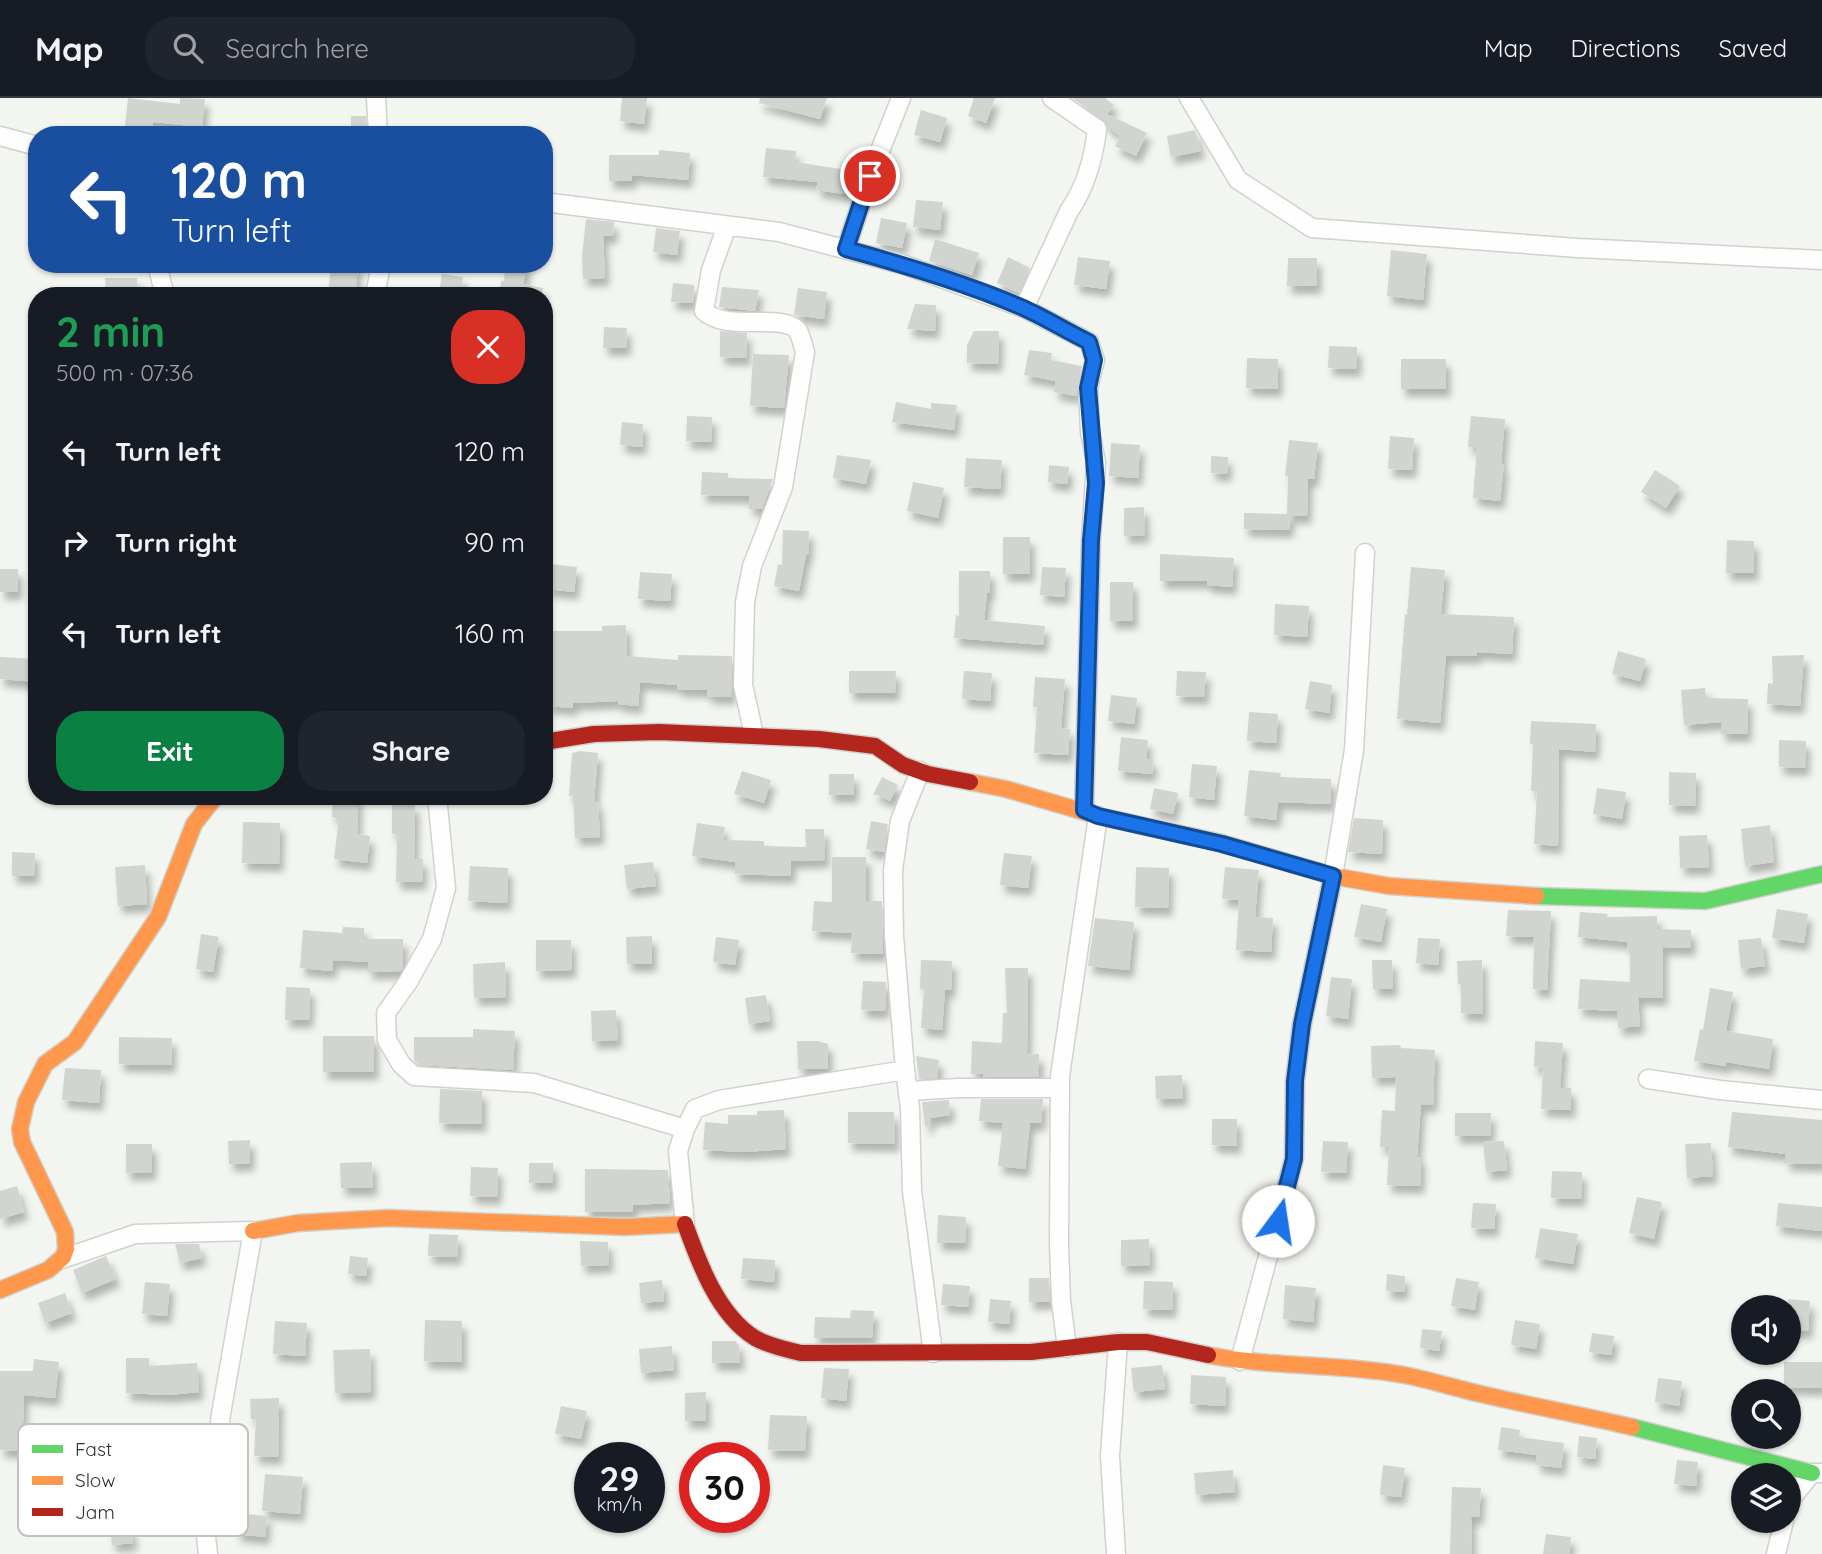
<!DOCTYPE html>
<html lang="en">
<head>
<meta charset="utf-8">
<style>
	body { margin:0; font-family:Quicksand,sans-serif; background:#20242c; color:#f1f3f6; height:100vh; display:flex; flex-direction:column; font-size:26px; white-space:nowrap }
	* { box-sizing:border-box; margin:0 }
	p { font-size:23px; color:#9ea1a6 }
	.icon { flex:none; width:38px; height:38px; fill:none; stroke:currentColor; stroke-width:2; stroke-linecap:round; stroke-linejoin:round }
	.map { position:relative; flex:1; overflow:hidden }
	.sheet { position:absolute; left:28px; top:189px; width:525px; height:518px; display:flex; flex-direction:column; background:#171b24; border-radius:28px; box-shadow:0 2px 5px #0004 }
	.sheet>* { flex:none }
	.guide { position:absolute; left:28px; top:28px; width:525px; height:147px; border-radius:28px; box-shadow:0 2px 5px #0004; background:#1a4fa0; color:#fff; overflow:hidden }
	.buttons { position:absolute; left:1731px; top:1197px; display:grid; gap:14px }
	.buttons a { display:grid; place-items:center; width:70px; height:70px; border-radius:50%; background:#171b24; box-shadow:0 2px 5px #0004; font-size:35px }
	.speed { position:absolute; left:574px; top:1344px; display:flex; gap:14px; font-size:35px; font-weight:700; text-align:center }
	.speed>* { display:grid; place-content:center; width:91px; height:91px; border-radius:50%; background:#171b24; box-shadow:0 2px 5px #0004; line-height:1 }
	.speed small { font-size:18px; font-weight:400 }
	.speed .limit { border:10px solid #d22; background:#fff; color:#111 }
	.pin { position:absolute; display:grid; place-items:center; width:60px; height:60px; color:#fff; margin:-30px; border:4px solid #fff; border-radius:50%; box-shadow:0 2px 7px #0007 }
	.me { position:absolute; width:77px; margin:-38px; rotate:14deg; stroke-linejoin:round; filter:drop-shadow(0 0 5px #0008) }
	.turn { display:flex; align-items:center; gap:24px; height:147px; padding:0 28px; font-size:32px }
	.turn .icon { width:91px; height:91px; stroke-width:2.5 }
	.turn b { display:block; font-size:49px; line-height:60px }
	.round { display:grid; place-items:center; flex:none; width:74px; height:74px; border-radius:28px; background:#20242c }
	.summary { display:flex; align-items:center; justify-content:space-between; height:119px; padding:0 28px }
	h1 { font-size:42px; font-weight:700; line-height:52px; color:#1e9e55 }
	.button { display:flex; gap:14px; margin-top:auto; padding:14px 28px }
	.button a { flex:1; height:80px; border-radius:28px; background:#0b8043; color:#fff; font-size:28px; font-weight:700; line-height:80px; text-align:center }
	.button a+a { background:#20242c; color:#f1f3f6 }
	ul { padding:0; list-style:none }
	li { display:flex; align-items:center; gap:21px; height:91px; padding:0 28px }
	li div { flex:1 }
	li b { display:block; font-size:26px }
	li em { font-style:normal }
	header { display:flex; align-items:center; gap:42px; box-sizing:border-box; height:98px; padding:0 35px; background:#171b24; border-bottom:2px solid #363941 }
	header strong { font-size:33px }
	nav { display:flex; gap:38px; margin-inline-start:auto; font-size:24px }
	.search { width:490px; height:63px; background:#20242c; display:flex; align-items:center; gap:18px; box-sizing:border-box; padding:0 24px; border-radius:28px; color:#9ea1a6; font-size:26px }
	.map>svg:first-child { display:block }
	.building { fill:#d2d4d0; filter:url(#shadow) }
	.lines { fill:none; stroke-linecap:round; stroke-linejoin:round }
	.street-casing { stroke:#cfd2cd; stroke-width:21 }
	.fast-casing { stroke:#cfd2cd; stroke-width:19 }
	.slow-casing { stroke:#cfd2cd; stroke-width:19 }
	.jam-casing { stroke:#cfd2cd; stroke-width:19 }
	.street { stroke:#fdfefd; stroke-width:18 }
	.fast { stroke:#63d668; stroke-width:16 }
	.slow { stroke:#ff974d; stroke-width:16 }
	.jam { stroke:#b3261e; stroke-width:16 }
	.route-casing { stroke:#114b97; stroke-width:18 }
	.route { stroke:#1a73e8; stroke-width:12 }
	.key { fill:#fff; stroke:#c1c1c0; stroke-width:2 }
	.key-label { font-size:19px; fill:#2f312d }
</style>
</head>
<body>
<header>
<strong>Map</strong>
<div class="search"><svg class="icon" aria-label="search" viewBox="0 0 24 24"><circle cx="10" cy="10" r="6"/><path d="M15 15l6 6"/></svg>Search here</div>
<nav><a>Map</a><a>Directions</a><a>Saved</a></nav>
</header>
<div class="map">
<svg width="1822" height="1456" viewBox="0 0 1822 1456">
	<defs>
		<filter id="shadow"><feDropShadow dx="4.5" dy="8" stdDeviation="3.5" flood-color="#0004"/></filter>
	</defs>
	<rect width="100%" height="100%" fill="#f3f6f0"/>
	<path class="building" d="M128 0 180 6V0L205 1 202 29 153 24 152 31 125 28Z
		M622 0H647L644 26 620 23Z
		M760 0H827L820 21 759 5Z
		M974 0H995L986 25 968 18Z
		M1072 0H1105L1114 7 1107 16 1147 35 1136 58 1115 48 1120 38 1108 29 1103 22Z
		M921 12 947 20 940 44 914 37Z
		M351 18H366L367 37H351Z
		M1195 32 1201 53 1171 59 1167 38Z
		M766 50 796 53 795 64 847 72 844 96 816 92 818 84 763 79Z
		M659 52 690 55 688 82 632 77V83H609V57H659Z
		M916 102 943 104 940 132 913 129Z
		M881 120 907 125 902 150 876 145Z
		M586 121 614 124 613 138H603L605 180 583 181 582 158Z
		M656 130 680 133 677 157 653 154Z
		M935 141 979 155 972 177 929 163Z
		M1391 152 1427 156 1423 202 1387 198Z
		M1008 159 1030 170 1019 195 997 185Z
		M1078 159 1110 163 1106 191 1074 187Z
		M1288 160H1317V188H1287Z
		M331 166H358L356 192 347 191V198H328Z
		M505 166H527L523 186 543 190 542 198H499L501 183H504Z
		M442 176 463 179 461 198 439 196Z
		M105 180H137V198H106Z
		M673 185 694 187 693 205 671 204Z
		M722 189 759 192 755 213 719 209Z
		M798 190 827 194 824 221 794 217Z
		M915 206 936 207 935 233 907 231Z
		M604 229 627 230 626 250H603Z
		M720 233 747 235 746 260 720 259Z
		M974 233H999L998 266 967 265V247Z
		M1329 248 1357 249V271L1328 270Z
		M1029 252 1052 255 1051 262 1082 268 1076 298 1054 294 1056 283 1024 277Z
		M753 256 789 257 784 310 750 308Z
		M1247 260 1278 261V291L1246 290Z
		M1401 261H1446V291H1401Z
		M896 304 931 311V305L957 307 954 332 892 324Z
		M687 318 712 319 711 344 686 343Z
		M1471 318 1505 321 1501 366H1504L1500 403 1473 400 1477 349H1468Z
		M622 324 643 326 642 349 620 347Z
		M1390 338 1414 340 1412 372 1388 371Z
		M1289 342 1318 345 1314 381H1308L1307 418H1290L1289 432 1244 431V415L1287 416 1288 378H1285Z
		M1111 345 1140 347 1138 380 1109 378Z
		M837 357 871 362 866 386 833 380Z
		M1211 358 1228 359 1227 376 1211 375Z
		M966 360 1002 362 1000 391 964 389Z
		M1049 367 1069 369 1067 386 1048 384Z
		M1655 372 1680 388 1666 410 1641 394Z
		M702 374 728 375V380L773 381 762 411H749V398L701 397Z
		M913 384 944 390 938 420 907 413Z
		M1144 409 1145 437 1124 438V410Z
		M783 432 809 433 808 457H806L799 493 774 488 778 466 782 467Z
		M1003 439H1030V476H1003Z
		M1727 442 1754 443V475H1726Z
		M1160 456 1234 460 1232 489 1207 487V483H1160Z
		M550 466 577 469 574 494 547 491Z
		M1042 469 1066 470 1064 499 1040 497Z
		M1411 469 1445 472 1441 516 1514 519 1512 556 1477 554V558H1446L1440 625 1397 621 1405 516 1407 517Z
		M0 471H18V494H0Z
		M959 473H990V495H987L984 522 1045 528 1043 547 954 540 956 517 959 518Z
		M640 474 672 476 670 503 638 501Z
		M1110 484H1133V523H1110Z
		M1275 506 1309 508 1307 539 1274 537Z
		M626 527 627 558 678 562V557L732 558 731 599 707 598 708 592 677 591V587L640 584 638 608 618 606V603L573 605V610L547 608 550 565H545V533H602V528Z
		M1618 553 1646 561 1640 583 1612 576Z
		M1804 557 1800 608 1767 606 1768 585 1773 586 1772 558Z
		M0 559 37 561V584L0 581Z
		M849 573H896L895 595H849Z
		M964 573 992 575 990 603 962 601Z
		M1177 573 1206 574 1204 599 1176 598Z
		M1035 579 1065 581 1061 630 1070 631 1068 657 1034 655 1037 609H1033Z
		M1310 583 1332 587 1329 615 1305 611Z
		M1705 590 1706 600 1748 601 1747 636H1721V624L1684 627 1681 592Z
		M1111 597 1137 600 1134 626 1108 623Z
		M1249 614 1278 616 1276 645 1247 643Z
		M1531 623 1596 626 1595 654 1559 651 1558 748 1534 746 1537 694 1531 693 1533 646H1530Z
		M1121 639 1148 642 1146 661H1153L1152 676 1118 673Z
		M1779 642 1806 643 1805 670 1779 669Z
		M580 653 598 655 594 704H598L600 739 575 740 573 697 569 698 572 655Z
		M1192 666 1217 668 1214 702 1189 699Z
		M1249 672 1281 675 1280 679 1331 681V706L1278 704 1276 722 1244 718Z
		M742 673 771 682 764 705 734 696Z
		M1669 674 1696 675 1695 708 1669 707Z
		M829 676H854V697H829Z
		M882 679 898 687 890 703 878 697H873Z
		M1154 690 1178 695 1173 716 1150 711Z
		M1597 690 1626 694 1622 721 1593 716Z
		M333 698H358L357 736 370 738 367 765 334 761 339 719H332Z
		M392 706H415L414 761H423L422 784H396L397 737 392 736Z
		M1354 720 1383 722 1382 756 1348 754Z
		M871 723 888 726 884 754 866 751Z
		M243 724 280 725 279 766 242 765Z
		M697 725 725 729 723 742 764 743V748L806 749 805 731H824L825 762 791 763V778L735 776V764L692 758Z
		M1770 727 1774 764 1745 768 1741 731Z
		M1707 737 1709 769 1680 770 1679 738Z
		M12 754 35 755 34 778H12Z
		M1004 755 1032 758 1028 790 1000 787Z
		M832 759H866V803H882L883 856 851 855 852 835 812 833 814 803 832 804Z
		M653 764 656 788 627 791 624 767Z
		M145 767 147 806 118 808 115 769Z
		M470 768 508 770 507 805 468 803Z
		M1136 769 1169 770 1168 810 1135 809Z
		M1225 769 1259 772 1255 819 1273 820 1271 854 1236 852 1239 802 1222 801Z
		M1361 806 1387 811 1381 844 1354 839Z
		M1777 811 1808 816 1804 845 1772 840Z
		M1508 812 1551 813 1547 892 1533 891 1534 839 1506 838Z
		M1580 814 1608 816 1607 819 1657 818V831L1691 832V850L1663 849V900L1638 899 1640 928 1618 930 1617 913 1578 911 1580 881 1630 884V854H1628L1627 844 1578 839Z
		M1095 820 1134 824 1129 872 1088 868Z
		M343 829 364 830V841H403V870L401 873 368 874V864L333 862 332 873 300 870 303 832 342 835Z
		M201 836 219 839 213 874 196 871Z
		M652 838V866H627L626 839Z
		M716 839 739 842 735 867 713 864Z
		M1418 840 1440 841 1438 867 1416 865Z
		M1761 840 1765 868 1741 871 1738 842Z
		M536 842H571L572 872 536 873Z
		M921 862 952 863 951 892H945L942 932 921 930 924 892 920 891Z
		M1372 862H1392L1393 891H1373Z
		M1482 862 1483 916 1461 915V886H1458L1457 863Z
		M505 864 506 899 474 900 473 866Z
		M1005 870H1028L1027 957 1039 956V979H983V976H971L972 943 1002 945 1003 915H1007Z
		M1331 879 1352 881 1348 921 1326 918Z
		M863 883 886 884 885 913 861 912Z
		M286 889 310 890 309 922H285Z
		M1710 890 1733 894 1726 933 1773 941 1769 971 1726 964V968L1694 963 1700 931 1703 932Z
		M766 897 770 923 749 926 745 900Z
		M616 912 618 942 592 943 591 913Z
		M473 931 515 933 513 972 419 967 414 962V939H473Z
		M323 938H374V974H323Z
		M119 939 172 940 171 967 119 966Z
		M797 943H818L828 946V971H798Z
		M1535 943 1563 945 1560 990H1571V1012L1541 1011 1543 970 1534 969Z
		M1400 947 1401 950 1435 952 1433 1007 1421 1006 1417 1059H1421L1420 1088 1387 1087 1389 1049H1380L1382 1012 1395 1013 1396 979 1372 980 1371 948Z
		M916 958 939 962 937 980 919 981Z
		M65 970 101 972 99 1005 62 1002Z
		M1182 977 1183 1000 1156 1001 1155 978Z
		M440 991 482 993V1026L439 1025Z
		M981 1001H1043L1041 1025H1030L1025 1071 998 1068 1003 1025 979 1023Z
		M949 1002 950 1017 930 1020 929 1028H925L922 1004Z
		M784 1012 786 1051 746 1054 703 1052 705 1024 728 1026V1017H757V1013Z
		M848 1014H894L895 1046 848 1045Z
		M1732 1014 1822 1022V1066L1785 1065 1786 1056 1728 1049Z
		M1455 1015H1491L1490 1038H1455Z
		M1212 1021H1237V1048L1212 1047Z
		M250 1042V1065L229 1066 228 1043Z
		M1323 1043 1348 1044 1346 1075 1321 1074Z
		M1504 1043 1507 1072 1486 1074 1483 1044Z
		M1711 1045 1713 1078 1687 1080 1685 1046Z
		M126 1046H152V1074L126 1075Z
		M372 1064 373 1090H341L340 1065Z
		M529 1065H553V1085H529Z
		M471 1069 498 1070 497 1099 470 1098Z
		M585 1071 668 1072 670 1105 633 1107V1114H585Z
		M1552 1073 1582 1074 1581 1101 1551 1100Z
		M17 1088 24 1114 0 1121V1093Z
		M1637 1099 1662 1104 1654 1141 1629 1135Z
		M1473 1105 1496 1106 1494 1131 1471 1130Z
		M1778 1105 1822 1109V1133L1776 1128Z
		M938 1117 966 1119 965 1145H937Z
		M1540 1130 1578 1136 1573 1166 1535 1160Z
		M429 1136 458 1137 457 1159 428 1158Z
		M1149 1141 1150 1167 1121 1168V1142Z
		M580 1143 608 1144 609 1167 581 1168Z
		M175 1146H199L202 1160 180 1165Z
		M106 1158 116 1181 82 1195 73 1172Z
		M350 1158 368 1160 366 1178 348 1176Z
		M743 1160 775 1162 774 1184 741 1181Z
		M1387 1176 1405 1178 1404 1194 1386 1193Z
		M1029 1180H1049L1050 1204H1029Z
		M1456 1180 1479 1184 1475 1212 1451 1208Z
		M662 1182 664 1203 641 1205 639 1185Z
		M1144 1183 1173 1184 1172 1212 1143 1211Z
		M145 1184 170 1186 167 1218 142 1216Z
		M943 1186 970 1188 968 1209 941 1207Z
		M1285 1187 1316 1190 1313 1224 1283 1221Z
		M65 1195 72 1215 45 1225 38 1205Z
		M990 1201 1011 1203 1009 1226 988 1224Z
		M1788 1201 1810 1203 1808 1233 1788 1232Z
		M851 1212 874 1213 872 1240H814L815 1219 850 1220Z
		M425 1222 462 1223V1264L424 1263Z
		M1515 1222 1540 1226 1536 1251 1511 1247Z
		M275 1223 307 1225 305 1258 273 1256Z
		M1422 1231 1442 1233 1439 1253 1420 1250Z
		M1592 1235 1614 1238 1611 1257 1589 1254Z
		M712 1243H735L739 1247 740 1265H712Z
		M672 1248 674 1272 641 1275 639 1251Z
		M370 1251 371 1294 335 1295 333 1252Z
		M126 1260H149V1268L197 1265 199 1294 169 1297 126 1295Z
		M34 1261 59 1264 55 1300 24 1297 22 1353 0 1352V1273H33Z
		M1784 1264H1822V1290L1784 1289Z
		M1162 1267 1165 1291 1134 1294 1131 1270Z
		M824 1270 849 1271 846 1303 821 1300Z
		M1191 1277 1226 1279 1225 1308 1190 1306Z
		M1658 1280 1682 1283 1679 1308 1655 1304Z
		M706 1294V1323H685V1295Z
		M279 1300 278 1359 254 1358 256 1321H251L250 1301Z
		M561 1308 587 1313 581 1341 555 1336Z
		M770 1317 807 1318 805 1353 768 1352Z
		M1501 1329 1520 1332 1519 1339 1564 1345 1561 1370 1536 1367 1537 1357 1498 1352Z
		M1579 1338 1597 1340 1595 1361 1577 1359Z
		M1677 1362 1698 1364 1696 1388 1674 1386Z
		M1383 1367 1405 1370 1401 1399 1380 1397Z
		M1233 1372 1235 1394 1196 1397 1194 1375Z
		M265 1376 303 1379 300 1416 262 1413Z
		M1452 1389 1481 1390 1479 1419H1471L1472 1456H1450Z
		M238 1415 267 1418 265 1439 236 1436Z
		M131 1428 133 1445 112 1447 110 1431Z
		M1546 1436 1571 1439 1569 1456H1543Z"/>
	<g class="lines">
		<g class="street-casing">
			<path id="street" d="M376 0 378 37
				M1052 0 1097 31C1094 59 1085 90 1069 113L1024 210 1089 244 1095 262 1088 290 1090 334 1096 364 1091 442 1084 712
				M1189 0 1238 82 1312 130 1578 150 1822 162
				M0 38 37 48
				M544 104 779 134 905 167 1024 210
				M727 128 711 172 704 213C727 235 784 214 798 233 801 238 803 248 805 254L783 389 752 468 745 504 743 587 754 637
				M846 151 870 78 901 0
				M157 166 165 198
				M375 198 381 166
				M437 698 446 790 432 841 408 884 386 915 387 942 401 966 414 978 534 985 685 1031
				M905 972 910 1010 912 1093 933 1255
				M1648 981 1720 992 1822 1002
				M908 993 958 990H1060
				M685 1126 678 1053 685 1031 695 1011 719 1002 905 972 894 838 893 772 900 723 920 673
				M62 1161 135 1136 253 1133 221 1316 206 1438 208 1456
				M1067 1250 1061 1203 1059 1146 1060 978 1098 718
				M1240 1263 1294 1061 1295 983 1302 926 1333 778 1354 652 1365 455
				M1788 1404 1812 1375H1822
				M1116 1456 1110 1358 1118 1244
				M1776 1456 1784 1423"/>
		</g>
		<g class="fast-casing">
			<path id="fast" d="M1536 798 1705 803 1822 776
				M1632 1329 1812 1375"/>
		</g>
		<g class="slow-casing">
			<path id="slow" d="M970 684 1006 691 1098 718 1222 745 1333 778 1389 788 1536 798
				M253 1133 298 1125 388 1120 625 1129 685 1126
				M0 1192 48 1172 63 1159 66 1151 65 1134 22 1044 20 1031 26 1004 45 966 75 944 158 819 194 726 216 698
				M1208 1257C1273 1270 1339 1265 1404 1277 1430 1282 1455 1290 1481 1296 1531 1308 1582 1317 1632 1329"/>
		</g>
		<g class="jam-casing">
			<path id="jam" d="M544 644 594 636 659 634 819 641 875 648 903 667 928 676 970 684
				M685 1126C699 1165 718 1217 755 1240 769 1248 785 1251 801 1255L1031 1254 1118 1244H1147L1208 1257"/>
		</g>
		<use href="#street" class="street"/>
		<use href="#fast" class="fast"/>
		<use href="#slow" class="slow"/>
		<use href="#jam" class="jam"/>
	</g>
	<g class="lines">
		<g class="route-casing">
			<path id="route" d="M870 78 846 151C905 167 965 185 1021 209 1044 219 1066 233 1089 244L1094 262 1088 290 1096 385 1091 442 1084 712 1098 718 1222 746 1333 778 1302 926 1295 983 1294 1061 1278 1123"/>
		</g>
		<use href="#route" class="route"/>
	</g>
	<rect x="18" y="1326" width="230" height="112" rx="10" class="key"/>
	<rect x="32" y="1347" width="31" height="8" fill="#63d668"/>
	<rect x="32" y="1378" width="31" height="9" fill="#ff974d"/>
	<rect x="32" y="1410" width="31" height="8" fill="#b3261e"/>
	<g class="key-label">
		<text x="75" y="1358">Fast</text>
		<text x="75" y="1389">Slow</text>
		<text x="75" y="1421">Jam</text>
	</g>
</svg>
<div class="buttons">
<a><svg class="icon" aria-label="sound" viewBox="0 0 24 24"><path d="M4 9h4l5-4v14l-5-4H4zM17 9q2 3 0 6"/></svg></a>
<a><svg class="icon" aria-label="search" viewBox="0 0 24 24"><circle cx="10" cy="10" r="6"/><path d="M15 15l6 6"/></svg></a>
<a><svg class="icon" aria-label="layers" viewBox="0 0 24 24"><path d="M12 4l9 5-9 5-9-5zM3 14l9 5 9-5"/></svg></a>
</div>
<div class="speed"><div>29<small>km/h</small></div><div class="limit">30</div></div>
<div class="pin" style="left:870px;top:78px;background:#d93025"><svg class="icon" aria-label="arrive" viewBox="0 0 24 24"><path d="M6 21V4h12l-3 4 3 4H6"/></svg></div>
<svg class="me" style="left:1278px;top:1123px" viewBox="-20 -20 40 40"><circle r="19" fill="#fff"/><path d="M0-13L10 11 0 6-10 11z" fill="#1a73e8"/></svg>
<div class="guide">
<div class="turn"><svg class="icon" aria-label="left" viewBox="0 0 24 24"><path d="M17 20v-9H6M10 6l-5 5 5 5"/></svg><div><b>120 m</b>Turn left</div></div>
</div>
<section class="sheet">
<div class="summary"><div><h1>2 min</h1><p>500 m · 07:36</p></div><a class="round" style="background:#d93025;color:#fff"><svg class="icon" aria-label="close" viewBox="0 0 24 24"><path d="M6 6l12 12M18 6L6 18"/></svg></a></div>
<ul>
<li><svg class="icon" aria-label="left" viewBox="0 0 24 24"><path d="M17 20v-9H6M10 6l-5 5 5 5"/></svg><div><b>Turn left</b></div><em>120 m</em></li>
<li><svg class="icon" aria-label="right" viewBox="0 0 24 24"><path d="M7 20v-9h11M14 6l5 5-5 5"/></svg><div><b>Turn right</b></div><em>90 m</em></li>
<li><svg class="icon" aria-label="left" viewBox="0 0 24 24"><path d="M17 20v-9H6M10 6l-5 5 5 5"/></svg><div><b>Turn left</b></div><em>160 m</em></li>
</ul>
<div class="button"><a>Exit</a><a>Share</a></div>
</section>
</div>
</body>
</html>
